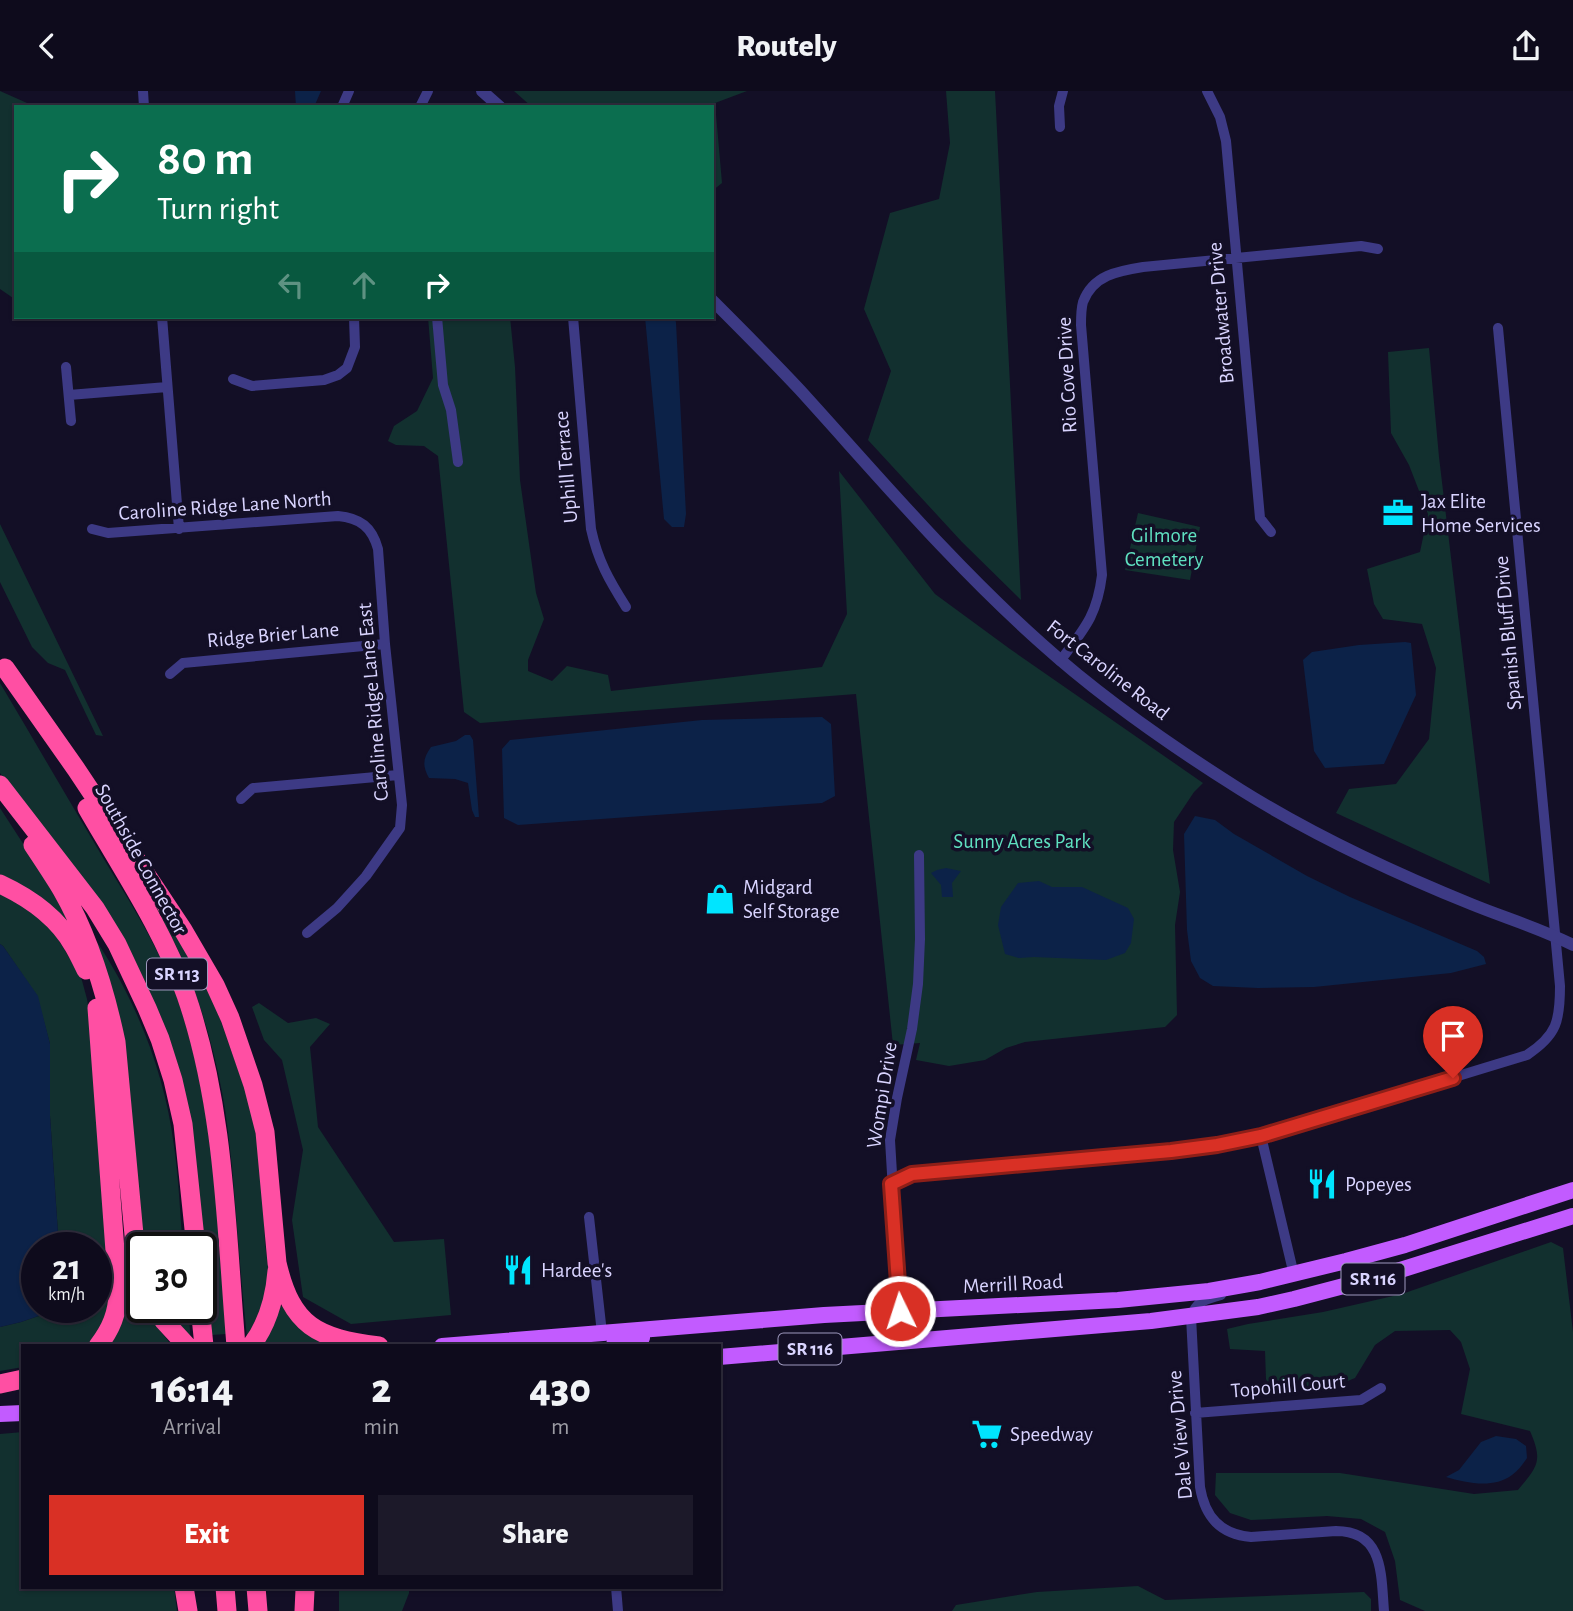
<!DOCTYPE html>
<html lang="en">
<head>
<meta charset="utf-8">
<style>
	body { margin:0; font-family:"Alegreya Sans",sans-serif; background:#1c1929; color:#f1f3f6; height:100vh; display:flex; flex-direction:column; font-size:26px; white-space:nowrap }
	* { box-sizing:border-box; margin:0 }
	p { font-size:23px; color:#9b9ba3 }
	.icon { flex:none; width:38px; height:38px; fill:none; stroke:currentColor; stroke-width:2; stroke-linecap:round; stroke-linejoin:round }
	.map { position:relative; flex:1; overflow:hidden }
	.details { position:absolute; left:21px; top:1253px; width:700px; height:245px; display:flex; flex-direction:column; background:#0e0b1c; border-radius:0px; box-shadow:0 2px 5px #0004,0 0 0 2px #2e2b3b }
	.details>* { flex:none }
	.banner { position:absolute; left:14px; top:14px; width:700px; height:214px; border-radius:0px; box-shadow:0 2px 5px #0004,0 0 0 2px #2e2b3b; background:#0b6e4f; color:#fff; overflow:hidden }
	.speed { position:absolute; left:21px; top:1141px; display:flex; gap:14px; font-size:35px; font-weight:700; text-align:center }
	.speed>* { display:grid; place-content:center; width:91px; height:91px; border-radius:50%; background:#0e0b1c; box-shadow:0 2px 5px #0004,0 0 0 2px #2e2b3b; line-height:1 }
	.speed small { font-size:18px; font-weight:400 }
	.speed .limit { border:4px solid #111; border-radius:10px; background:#fff; color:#111 }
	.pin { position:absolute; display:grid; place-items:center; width:60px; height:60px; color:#fff; margin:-72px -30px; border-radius:50% 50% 50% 0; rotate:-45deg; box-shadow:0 0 7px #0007 }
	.pin .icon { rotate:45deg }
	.me { position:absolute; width:77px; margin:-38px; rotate:356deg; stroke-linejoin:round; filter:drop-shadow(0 0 5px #0008) }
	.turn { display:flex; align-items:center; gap:24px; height:147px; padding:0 28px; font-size:32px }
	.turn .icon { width:91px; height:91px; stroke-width:2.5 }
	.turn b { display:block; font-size:49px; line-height:60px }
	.lanes { display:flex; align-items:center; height:66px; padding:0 28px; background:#0003; justify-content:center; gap:35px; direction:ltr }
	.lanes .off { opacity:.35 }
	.eta { display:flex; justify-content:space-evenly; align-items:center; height:119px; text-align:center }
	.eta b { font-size:42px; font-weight:800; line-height:49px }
	.button { display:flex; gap:14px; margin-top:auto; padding:14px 28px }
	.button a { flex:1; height:80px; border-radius:0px; background:#d93025; color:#fff; font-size:28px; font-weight:800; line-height:80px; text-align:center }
	.button a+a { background:#1c1929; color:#f1f3f6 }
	header { display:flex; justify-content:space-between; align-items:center; height:91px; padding:0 28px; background:#0e0b1c; font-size:32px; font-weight:800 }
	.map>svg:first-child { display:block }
	.green { fill:#12302f }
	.water { fill:#0c2248 }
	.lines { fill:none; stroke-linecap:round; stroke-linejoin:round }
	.minor { stroke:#3d3a85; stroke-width:10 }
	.tertiary { stroke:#3d3a85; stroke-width:12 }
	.primary { stroke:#c25bff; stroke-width:16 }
	.motorway { stroke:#ff4fa3; stroke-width:19 }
	.route-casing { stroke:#8d1f18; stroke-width:18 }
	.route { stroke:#d93025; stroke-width:12 }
	.labels { text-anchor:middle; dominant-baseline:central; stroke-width:7; stroke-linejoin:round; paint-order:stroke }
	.shield { fill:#130f26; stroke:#9e99be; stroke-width:2 }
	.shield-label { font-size:19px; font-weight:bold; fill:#d9d4ff }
	.street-label { font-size:21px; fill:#d9d4ff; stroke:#130f26 }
	.poi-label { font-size:21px; fill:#d9d4ff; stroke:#130f26; text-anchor:start }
	.park-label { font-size:21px; fill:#5fe0c0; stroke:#130f26 }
</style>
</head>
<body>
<header><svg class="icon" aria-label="back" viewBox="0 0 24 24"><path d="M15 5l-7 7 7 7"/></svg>Routely<svg class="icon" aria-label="share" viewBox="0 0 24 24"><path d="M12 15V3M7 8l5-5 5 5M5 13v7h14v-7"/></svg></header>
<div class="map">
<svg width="1573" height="1520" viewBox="0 0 1573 1520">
	<rect width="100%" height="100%" fill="#130f26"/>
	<path class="green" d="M0 0 36 16H16V209L0 198Z
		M514 0H747L715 12 722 92 712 100V16H532Z
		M946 0H995L1021 509 962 451 868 349 891 280 864 218 890 122 939 108 950 52Z
		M428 226H510L515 276 520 389 536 502 544 528 528 569V580L552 590 567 575 608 584 611 600 822 576 847 523 839 380 935 503 1010 558 1203 692 1194 701 1174 731 1173 759 1180 801 1175 834 1177 924 1165 936 1025 951 1006 957 985 969 949 975 916 969 920 952 893 954 856 603 480 632 464 621 438 365 424 355 396 354 388 350 394 335 417 320 433 287Z
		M1429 257 1439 366 1490 793 1336 722 1349 698 1396 693 1429 648 1436 577 1422 533 1383 528 1374 513 1367 478 1420 461 1428 423 1409 374 1391 342 1388 261Z
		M1138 422 1200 436 1190 489 1125 479Z
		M0 433 103 645 96 644 65 579 48 572 32 556 0 491Z
		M0 592C31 644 61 696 92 748 122 800 157 849 177 907 215 1015 217 1130 226 1243L212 1244 195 1061 91 800 0 682Z
		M0 717 35 771 68 829 66 834 0 785Z
		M0 798 50 835 81 886 87 908 94 951 110 1218 93 1250 85 1255H23V1276L0 1280V1236L21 1231 50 1221 52 1216H96V1157H59L50 1025V953L37 905 3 855 0 853Z
		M158 813 213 908 251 1015 262 1077 265 1152 269 1184 266 1207 247 1247C241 1190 237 1133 232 1076 229 1051 227 1026 222 1001 210 937 188 871 155 815Z
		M97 851C137 911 165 983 174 1055 179 1089 180 1123 183 1157H142L94 853Z
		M259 912 288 932 316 927 330 933 310 956 318 1036 394 1151 444 1148 451 1224 351 1233 303 1206 292 1129 303 1059 282 969 264 949 252 916Z
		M1551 1151 1563 1157 1573 1241V1520H1425L1400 1509 1395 1470 1385 1441 1361 1428 1327 1425 1251 1429 1230 1422 1215 1404 1216 1382H1340L1474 1403 1518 1399C1538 1375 1543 1370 1530 1340L1461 1323 1470 1278 1461 1251 1450 1239 1395 1240 1375 1254 1355 1287 1333 1296 1271 1299 1266 1288 1265 1260 1230 1258 1227 1238 1248 1233 1323 1221 1402 1203Z
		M124 1185 129 1186 142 1216 172 1255H104Z
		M282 1215 328 1254V1255H262L271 1240 280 1216Z
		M162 1216H188L191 1252Z
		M23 1341V1496H174L177 1520H0V1343Z
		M1138 1495 1165 1509 1364 1501 1371 1508V1520H952L956 1514 1037 1501Z
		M339 1496H409V1502L402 1520H339Z"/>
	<path class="water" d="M295 0H321L314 16H296Z
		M645 226H675L676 232 686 423 684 436H672L664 428Z
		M1405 551 1411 552 1416 604 1384 673 1325 677 1314 660 1303 569 1312 561 1359 554Z
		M822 626 831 633 835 705 822 712 518 734 504 727 502 658 510 649 702 629Z
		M465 644H470L473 649 479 726H475L472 719 468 692 455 688 429 687C422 675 423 667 431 656L456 650Z
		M1195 725 1215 729 1234 743 1307 785 1350 806 1477 860 1484 866 1486 873 1451 882 1314 896 1258 897 1213 895 1200 887 1191 870 1187 839 1184 743Z
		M946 777 961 780 952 792 953 806H942L941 794 931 782 937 779Z
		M1039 790 1052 796H1082L1128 817 1134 828 1131 852 1125 862 1106 869 1034 866 1019 867 1005 863 998 834 1001 816 1018 792Z
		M0 853 3 855 38 905 50 953V1025L59 1157H37V1216H52L50 1221 21 1231 0 1236Z
		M1496 1345 1516 1348 1526 1355 1527 1367C1523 1373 1518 1380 1512 1384 1493 1398 1467 1392 1446 1386L1459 1379 1481 1351Z"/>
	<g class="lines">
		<path class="minor" d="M143 0 144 16
			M1207 0 1220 26 1226 50 1260 427 1271 441
			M342 16 349 0
			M420 16 428 0
			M1060 36 1059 15 1063 0
			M162 226 179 438
			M437 226 443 294 451 319 458 371
			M573 226 591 438C598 470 609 489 626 516
			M66 276 71 330
			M233 288 252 295 324 289 338 284 347 277 355 256 354 226
			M69 304 167 296
			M92 438 108 442 338 425C360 427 372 436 378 458L385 553 402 714 400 737 366 785 337 817 307 842
			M1060 570C1084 538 1097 525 1102 484L1081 234C1081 227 1081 218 1083 211 1093 184 1118 180 1143 176L1361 155 1378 158
			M170 583 183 572 385 553
			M241 708 253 697 398 684
			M1261 1045 1294 1184
			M891 1092 912 1083 1171 1060 1261 1045 1527 964C1557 944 1560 930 1560 895L1498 237
			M589 1126 602 1242
			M1221 1204C1205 1209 1197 1209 1191 1226L1200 1396C1205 1426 1220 1443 1251 1446L1336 1440C1384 1440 1381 1484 1384 1520
			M902 1250 890 1049 897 1007 912 938 918 893 920 848 919 764
			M1195 1322 1361 1309 1381 1297
			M616 1496 618 1520"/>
		<path class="tertiary" d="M482 0 500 16
			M712 209C742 239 771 268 800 299 879 386 954 475 1042 553 1103 608 1171 655 1241 699 1313 744 1392 781 1471 813 1505 827 1540 837 1573 854"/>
		<path class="primary" d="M442 1255 824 1224 1118 1209 1209 1200 1260 1191 1346 1170 1405 1154 1573 1099
			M613 1255 629 1249 642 1247
			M719 1266 1151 1230 1258 1216 1294 1208 1378 1186 1573 1125
			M0 1323 23 1322"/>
		<path class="motorway" d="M5 577 76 678 183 839 215 894 230 927 253 994 265 1041 277 1172C292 1236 317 1247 379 1255
			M0 694 95 817 117 853 147 917 160 948 173 989 183 1033 196 1157
			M87 717C122 778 163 838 186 904 225 1017 226 1137 236 1255
			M33 754C43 769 53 784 62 799 89 846 105 899 116 951L137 1176
			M0 793C28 806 57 826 73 854 78 862 82 871 86 879
			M97 917 118 1200C118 1222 111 1238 98 1255
			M155 1216 164 1230 187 1255
			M200 1216 204 1255
			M251 1255C267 1234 275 1206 277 1180
			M0 1293 23 1288
			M184 1496 188 1520
			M225 1496 227 1520
			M256 1496 258 1520
			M304 1520 305 1499"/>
	</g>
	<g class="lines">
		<g class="route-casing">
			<path id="route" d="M900 1220 891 1093 912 1083 1171 1060 1217 1054 1261 1045 1453 987"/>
		</g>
		<use href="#route" class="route"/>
	</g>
	<defs>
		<g id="office-bare" transform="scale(2.415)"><path d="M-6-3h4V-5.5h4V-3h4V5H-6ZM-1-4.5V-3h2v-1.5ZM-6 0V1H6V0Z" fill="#00e5ff" stroke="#130f26" stroke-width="2.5" paint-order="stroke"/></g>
		<g id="shop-bare" transform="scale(2.415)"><path d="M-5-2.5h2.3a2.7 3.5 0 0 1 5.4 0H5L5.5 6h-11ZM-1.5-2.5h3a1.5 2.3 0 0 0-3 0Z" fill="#00e5ff" stroke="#130f26" stroke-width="2.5" paint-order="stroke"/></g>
		<g id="restaurant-bare" transform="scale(2.415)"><path d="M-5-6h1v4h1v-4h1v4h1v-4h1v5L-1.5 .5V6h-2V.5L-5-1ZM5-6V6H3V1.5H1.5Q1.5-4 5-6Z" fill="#00e5ff" stroke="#130f26" stroke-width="2.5" paint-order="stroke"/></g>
		<g id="supermarket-bare" transform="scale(2.415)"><path d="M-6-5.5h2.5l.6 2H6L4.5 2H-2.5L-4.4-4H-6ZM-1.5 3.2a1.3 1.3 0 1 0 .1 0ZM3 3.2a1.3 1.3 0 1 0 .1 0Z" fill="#00e5ff" stroke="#130f26" stroke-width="2.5" paint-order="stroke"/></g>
	</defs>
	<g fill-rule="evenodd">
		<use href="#office-bare" x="1398" y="422"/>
		<use href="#shop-bare" x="720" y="808"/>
		<use href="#restaurant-bare" x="1322" y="1093"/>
		<use href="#restaurant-bare" x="518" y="1179"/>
		<use href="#supermarket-bare" x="987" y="1343"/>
	</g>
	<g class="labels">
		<g class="shield">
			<rect x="147" y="867.5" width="60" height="31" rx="5"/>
			<rect x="1341.5" y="1172.5" width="63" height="31" rx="5"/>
			<rect x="778.5" y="1242.5" width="63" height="31" rx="5"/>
		</g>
		<g class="shield-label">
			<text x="177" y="883">SR 113</text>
			<text x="1373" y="1188">SR 116</text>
			<text x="810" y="1258">SR 116</text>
		</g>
		<g class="street-label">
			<text transform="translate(1221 222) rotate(-95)">Broadwater Drive</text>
			<text transform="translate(1067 284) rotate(-93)">Rio Cove Drive</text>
			<text transform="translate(566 376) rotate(-95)">Uphill Terrace</text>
			<text transform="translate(225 415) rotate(-4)">Caroline Ridge Lane North</text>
			<text transform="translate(1508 542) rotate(-95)">Spanish Bluff Drive</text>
			<text transform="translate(273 544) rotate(-5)">Ridge Brier Lane</text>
			<text transform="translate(1108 579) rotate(38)">Fort Caroline Road</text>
			<text transform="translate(373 611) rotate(-95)">Caroline Ridge Lane East</text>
			<text transform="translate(141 768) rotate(61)">Southside Connector</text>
			<text transform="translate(882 1004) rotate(-81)">Wompi Drive</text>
			<text transform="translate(1013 1193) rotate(-3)">Merrill Road</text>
			<text transform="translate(1288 1295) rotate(-5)">Topohill Court</text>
			<text transform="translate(1180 1344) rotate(-95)">Dale View Drive</text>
		</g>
		<g class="poi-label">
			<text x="1421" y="410">Jax Elite<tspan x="1421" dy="24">Home Services</tspan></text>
			<text x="743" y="796">Midgard<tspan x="743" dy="24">Self Storage</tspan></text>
			<text x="1345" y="1093">Popeyes</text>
			<text x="541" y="1179">Hardee's</text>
			<text x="1010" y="1343">Speedway</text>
		</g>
		<g class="park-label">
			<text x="1164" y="444">Gilmore<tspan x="1164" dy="24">Cemetery</tspan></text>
			<text x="1022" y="750">Sunny Acres Park</text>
		</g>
	</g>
</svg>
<div class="speed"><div>21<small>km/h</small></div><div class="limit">30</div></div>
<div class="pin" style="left:1453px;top:987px;background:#d93025"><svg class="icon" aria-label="arrive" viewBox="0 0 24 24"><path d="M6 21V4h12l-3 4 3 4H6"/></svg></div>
<svg class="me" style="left:900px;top:1220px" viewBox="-20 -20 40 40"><circle r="17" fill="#d93025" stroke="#fff" stroke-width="3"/><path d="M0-11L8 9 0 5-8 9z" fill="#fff"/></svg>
<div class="banner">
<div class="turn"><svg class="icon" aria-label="right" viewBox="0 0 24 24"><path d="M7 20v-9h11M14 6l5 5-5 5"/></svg><div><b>80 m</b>Turn right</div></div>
<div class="lanes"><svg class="icon off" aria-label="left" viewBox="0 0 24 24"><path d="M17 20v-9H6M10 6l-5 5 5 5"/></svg><svg class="icon off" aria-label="ahead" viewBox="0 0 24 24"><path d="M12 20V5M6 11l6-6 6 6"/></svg><svg class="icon" aria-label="right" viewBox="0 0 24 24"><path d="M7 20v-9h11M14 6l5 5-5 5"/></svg></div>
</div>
<section class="details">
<div class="eta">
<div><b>16:14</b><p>Arrival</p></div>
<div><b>2</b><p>min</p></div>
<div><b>430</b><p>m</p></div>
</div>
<div class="button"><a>Exit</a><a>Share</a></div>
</section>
</div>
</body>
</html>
